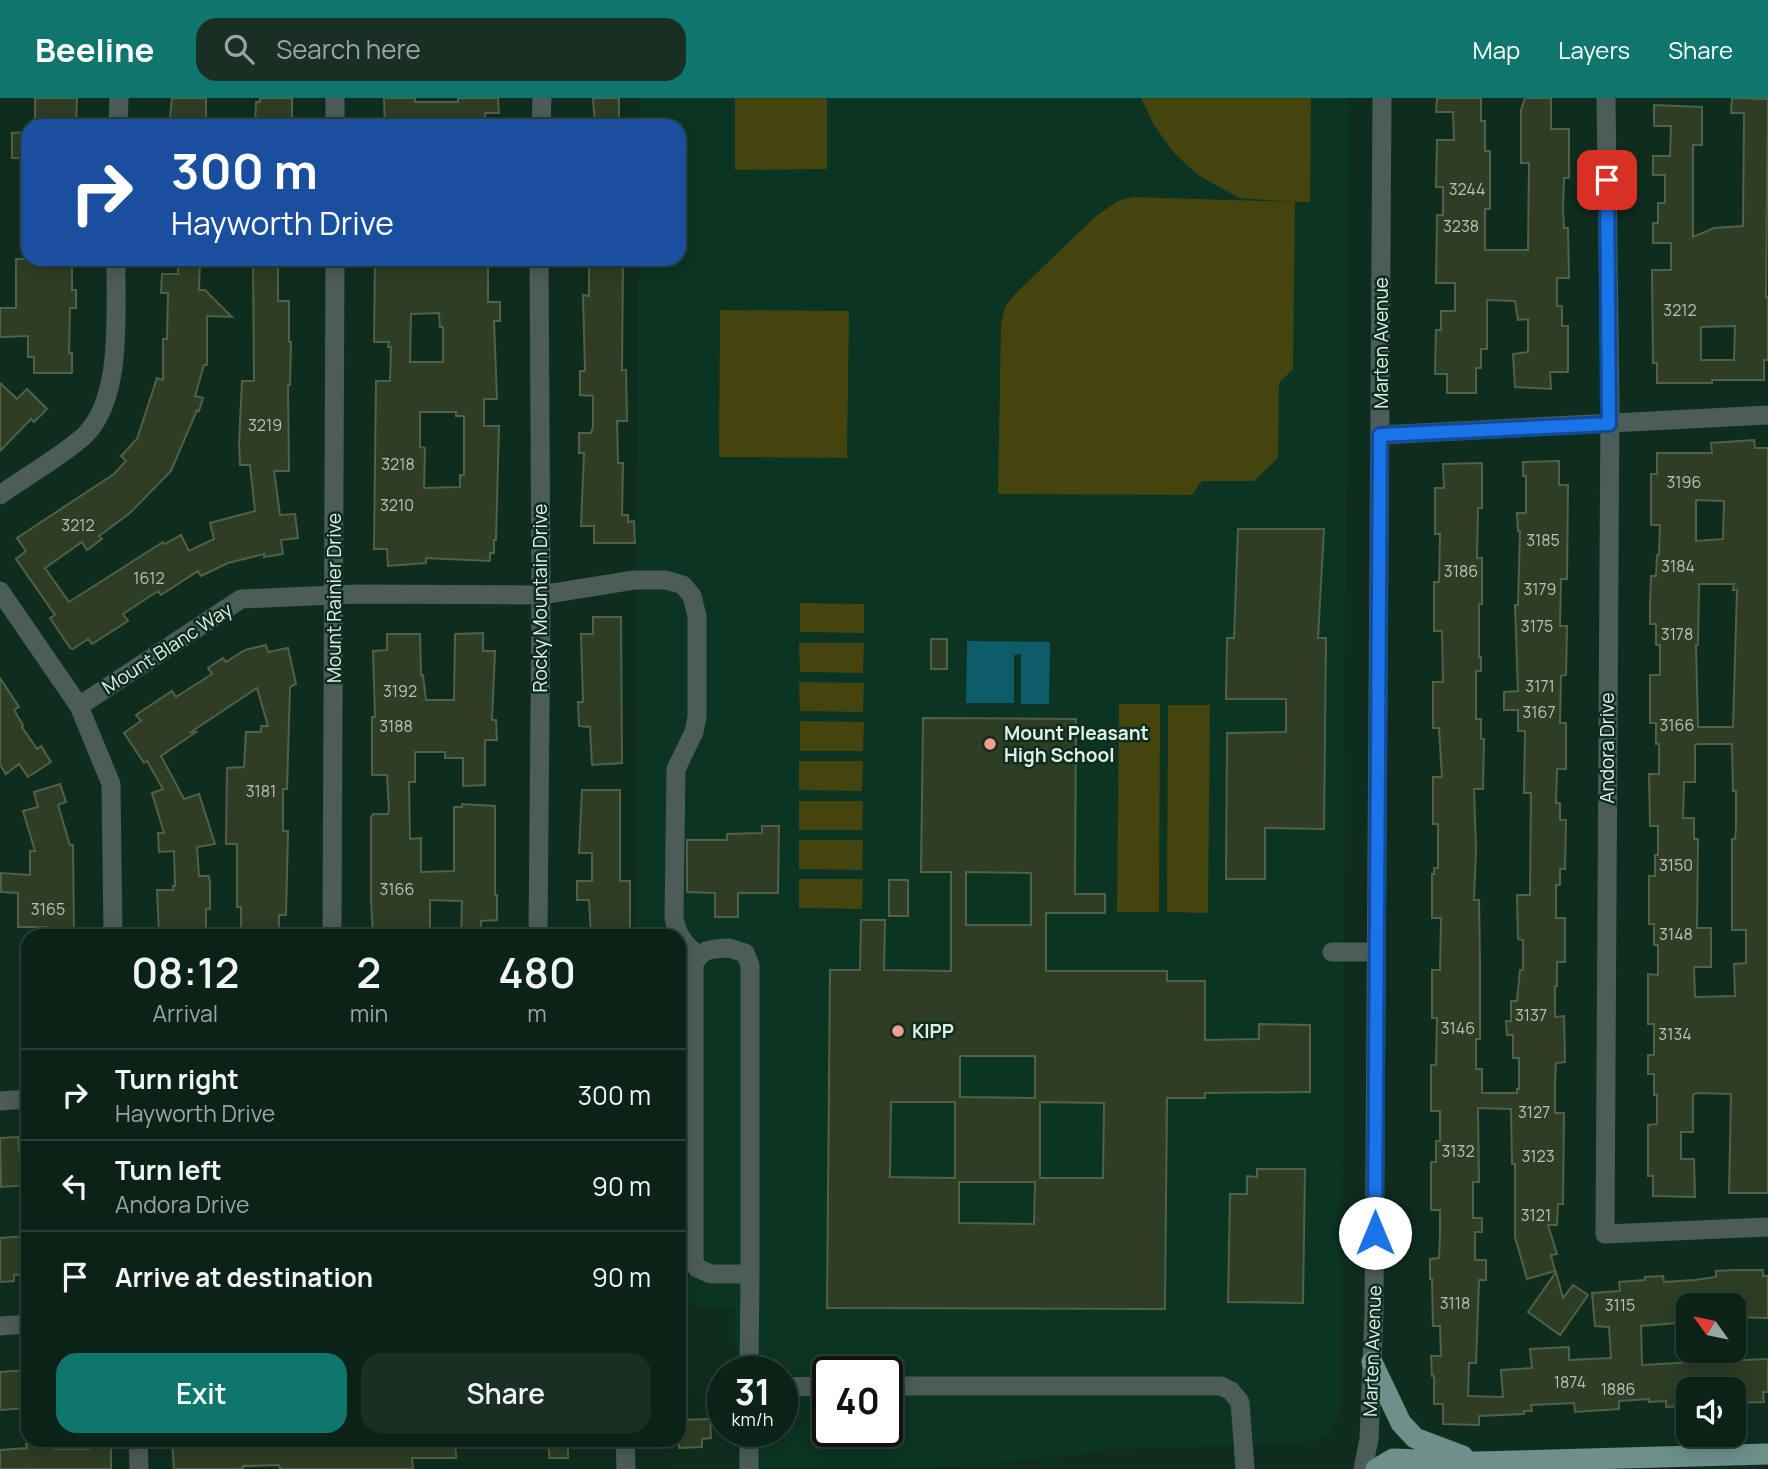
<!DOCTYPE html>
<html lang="en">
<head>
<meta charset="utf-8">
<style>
	body { margin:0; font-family:Manrope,sans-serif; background:#192f24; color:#f1f3f6; height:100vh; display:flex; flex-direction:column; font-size:26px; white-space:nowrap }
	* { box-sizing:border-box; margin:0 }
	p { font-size:23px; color:#9aa4a1 }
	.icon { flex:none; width:38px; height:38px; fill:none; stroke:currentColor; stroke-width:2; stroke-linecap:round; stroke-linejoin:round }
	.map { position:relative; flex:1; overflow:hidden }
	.side { position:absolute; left:21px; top:831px; width:665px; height:518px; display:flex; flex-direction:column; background:#0b2217; border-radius:21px; box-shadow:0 4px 18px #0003,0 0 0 2px #2b3f36 }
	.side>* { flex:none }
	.guide { position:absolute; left:21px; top:21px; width:665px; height:147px; border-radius:21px; box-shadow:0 4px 18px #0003,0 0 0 2px #2b3f36; background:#1a4fa0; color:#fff; overflow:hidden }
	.needle { width:46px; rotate:303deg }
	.buttons { position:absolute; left:1676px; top:1195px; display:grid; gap:14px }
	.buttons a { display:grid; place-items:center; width:70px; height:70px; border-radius:14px; background:#0b2217; box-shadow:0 4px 18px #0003,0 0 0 2px #2b3f36; font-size:35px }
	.speed { position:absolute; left:707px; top:1258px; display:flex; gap:14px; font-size:35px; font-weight:700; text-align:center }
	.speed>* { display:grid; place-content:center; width:91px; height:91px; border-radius:50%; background:#0b2217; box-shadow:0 4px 18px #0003,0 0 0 2px #2b3f36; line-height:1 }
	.speed small { font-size:18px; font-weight:400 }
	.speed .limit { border:4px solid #111; border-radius:10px; background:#fff; color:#111 }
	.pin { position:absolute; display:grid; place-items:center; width:60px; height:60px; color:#fff; margin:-30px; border-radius:14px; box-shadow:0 4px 10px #0006 }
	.me { position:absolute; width:77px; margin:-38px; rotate:0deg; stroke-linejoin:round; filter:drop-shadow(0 0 5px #0008) }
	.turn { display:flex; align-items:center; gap:24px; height:147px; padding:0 35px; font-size:32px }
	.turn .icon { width:91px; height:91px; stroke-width:2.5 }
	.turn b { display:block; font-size:49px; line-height:60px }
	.eta { display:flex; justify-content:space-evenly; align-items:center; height:119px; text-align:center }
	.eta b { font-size:42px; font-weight:600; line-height:49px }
	.button { display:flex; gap:14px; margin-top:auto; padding:14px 35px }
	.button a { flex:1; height:80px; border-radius:21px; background:#0f766e; color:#fff; font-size:28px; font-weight:600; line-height:80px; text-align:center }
	.button a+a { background:#192f24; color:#f1f3f6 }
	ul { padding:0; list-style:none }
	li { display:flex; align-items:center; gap:21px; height:91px; padding:0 35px; border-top:2px solid #2b3f36 }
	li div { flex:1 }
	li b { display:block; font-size:26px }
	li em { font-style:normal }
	header { display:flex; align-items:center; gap:42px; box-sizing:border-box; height:98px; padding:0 35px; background:#0f766e; color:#fff }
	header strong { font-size:33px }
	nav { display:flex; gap:38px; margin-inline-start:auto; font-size:24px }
	.search { width:490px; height:63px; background:#192f24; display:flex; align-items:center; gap:18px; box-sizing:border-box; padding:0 24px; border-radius:21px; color:#9aa4a1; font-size:26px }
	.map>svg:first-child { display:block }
	.built { fill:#0b3422; fill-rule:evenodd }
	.green { fill:#45440f }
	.water { fill:#0d5c6a }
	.building { fill:#2e3d24; stroke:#506146; stroke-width:2; fill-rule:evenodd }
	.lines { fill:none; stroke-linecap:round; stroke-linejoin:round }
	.minor { stroke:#4b5c59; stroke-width:19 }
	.major { stroke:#6d908b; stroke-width:21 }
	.route-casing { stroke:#114b97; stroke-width:18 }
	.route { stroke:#1a73e8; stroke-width:12 }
	.poi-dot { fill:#f59d90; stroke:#0f2d1f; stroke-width:2.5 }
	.labels { text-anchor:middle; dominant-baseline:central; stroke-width:5; stroke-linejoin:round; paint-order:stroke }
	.number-label { font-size:16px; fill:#b3c3b6 }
	.street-label { font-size:19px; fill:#dff0e6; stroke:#0f2d1f }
	.poi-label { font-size:19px; font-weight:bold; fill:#dff0e6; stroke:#0f2d1f; text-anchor:start }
</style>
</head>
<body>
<header>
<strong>Beeline</strong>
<div class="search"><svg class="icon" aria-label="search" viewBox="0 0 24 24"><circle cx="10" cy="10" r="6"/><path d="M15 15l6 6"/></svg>Search here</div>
<nav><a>Map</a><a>Layers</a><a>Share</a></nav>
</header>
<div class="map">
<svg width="1768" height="1371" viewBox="0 0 1768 1371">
	<rect width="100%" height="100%" fill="#0f2d1f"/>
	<path class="built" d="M640 0H1349L1341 1312 1337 1324 1329 1335 1319 1341 1310 1344 1118 1351 1038 1361 920 1370 738 1371 737 1334H782V1274H736L735 1209 679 1210V838H636L638 161H679V28H639ZM828 1274H887V1334H828Z"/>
	<path class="green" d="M735 0H827V71L735 72Z
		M1141 0H1311L1310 104H1295L1293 271 1279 285 1278 360 1254 383H1202L1192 397 998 396 1001 226 1005 209 1015 196 1097 117 1118 103 1133 99 1293 104 1239 100 1198 77 1174 55 1154 27Z
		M720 212 849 213 847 360 719 359Z
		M800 505 864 506V535L800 534Z
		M799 545H864L863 575 800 574Z
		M799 584 864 585 863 614 800 613Z
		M1119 606H1160L1159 814H1117Z
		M1168 607H1210L1208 815 1167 814Z
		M800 623 864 624 863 653H800Z
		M799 663H863L862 693 799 692Z
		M799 703H863L862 732H799Z
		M799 742H863L862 772 799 771Z
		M799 781H863L862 811 799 810Z"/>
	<path class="water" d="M967 543 1050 544 1049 606H1021V556L1014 557V605H966Z"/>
	<path class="building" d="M35 0H77L76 28H35Z
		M172 0H206V28H169Z
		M260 0H292V28H255L256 4H260Z
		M384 0H415V4H458V0H498L499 15H485L486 28H385Z
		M593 0H619V27L595 28Z
		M1437 0H1481V23H1485V53H1490V111H1485V152H1528L1529 65H1521V12L1525 0H1551V31H1569V80H1564L1563 111 1564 130H1568L1569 180H1557V208H1562V228H1568V274H1550L1551 291 1515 289 1513 256 1528 254V221L1518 222 1515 203 1487 202V251H1481V270H1476V295H1447V276H1435L1436 232H1441V213H1455V185H1436L1437 117H1443V89H1436L1437 42H1454L1453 14H1436Z
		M1732 0 1768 1 1766 199H1768V262H1764V282H1712V285H1657V265H1653L1652 172H1671V145H1653V125H1658V105H1665V77H1653V58H1670L1671 28H1654V7L1702 9V47H1693V139L1714 130 1743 128 1744 15H1731ZM1735 228 1734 262H1701V229Z
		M28 34V60H12V35Z
		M16 161H72V192H76V210H70L69 255H72V275H34V259H28V238L0 239V210H16Z
		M178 161H200L199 192H205L232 219 207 218V267H204L195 298 203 300 199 313 197 312 171 373 130 415 99 438 102 441 87 452 82 444 45 470 69 504 163 444 165 446 181 437 189 453 214 441 210 425 255 413 250 367H240L239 346 242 283H254L253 161H278V203H289V244H291L290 287H288L289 373H274L280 417 295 416 298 440 281 442 283 456 264 459V456L228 465 201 478 198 473 161 497 158 493 123 516 128 523 92 546 88 541 73 551 70 550 50 520 55 517 16 461 26 453 17 440 114 376 126 363 121 358 137 341 157 280 163 282V241H167L168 195H161L162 176H178Z
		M375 161H415V166L450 167 452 161H488V204H500V223H494L497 301H484V328H499L496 442H494V455H490V463L426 460V465L388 468 387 451H374L376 283H390L391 249H388L389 244H374ZM439 215 440 229H443V264H410L411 216ZM420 314H456V318H464V377H460V389L424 390 425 350 420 349Z
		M589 161H623L622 272H626L627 323H617L618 365H623L622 417H628V424L634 423 635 445H594V428H581L584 355H579V335H591L593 329V298L580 297V273H585L583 197 589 198Z
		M0 285 17 301 27 291 47 311 34 324 31 321 0 353Z
		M1754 342 1755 350H1768V1095H1729L1731 996 1696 995 1693 997V1034H1681V1061H1694L1695 1099 1653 1098V1078H1648V1027L1657 1026V997H1654V976H1648V957H1654V926H1648V876L1658 877V847H1654V826H1649V778H1655V757H1658V728H1650L1649 676H1659V646H1656V625H1650V577H1660V547H1656V526H1650V507L1651 478H1656L1657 457H1659L1660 427H1651V376H1657V355H1712L1711 345ZM1696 402 1724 403 1723 441 1696 443ZM1699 486H1734L1733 492H1737L1733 629H1698L1696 547H1698ZM1698 646H1732L1733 693H1736V729L1735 741H1732V832H1746V865L1734 866 1735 898 1695 899 1694 869H1711V830H1697L1698 741H1694V720H1683L1684 684H1695V647Z
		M1559 363V387H1568L1567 481H1561L1560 528H1567L1566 577 1561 578 1560 625H1566V671H1557L1556 705H1560V722H1566L1565 771H1560V787H1556V820H1565V864H1557V888H1555V919L1564 918 1565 964 1556 965 1555 985V1015H1564L1563 1106H1558L1557 1127H1548L1557 1156 1551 1157 1555 1173 1527 1181 1515 1139V1066H1512L1511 1011 1478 1010 1479 1084H1473V1120H1482V1134H1475V1162H1486V1182H1479L1476 1265H1469L1468 1298 1503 1299 1501 1272 1532 1270 1530 1251 1569 1249V1262L1611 1260 1609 1229 1595 1228 1592 1195 1620 1193 1619 1184 1645 1182V1179L1663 1178 1664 1184 1695 1182 1716 1179V1173L1736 1172H1763V1178H1768V1220L1734 1219V1208H1687L1688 1224 1641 1228 1642 1267 1694 1264V1259L1724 1257V1263L1768 1261V1294H1763L1764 1304 1734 1305V1292H1685L1686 1308 1666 1309V1303L1649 1304V1301L1619 1303V1311L1575 1314 1574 1305 1531 1307 1532 1313H1524V1316L1479 1318V1327L1443 1326V1306H1434V1278H1432L1431 1258H1441L1440 1228H1433L1432 1181H1430V1161L1439 1160 1440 1139V1112H1431V1064H1436V1043H1440V1013H1431V967H1436L1437 920H1432V872H1440L1441 820H1432V776H1434V770H1438V726H1433V679H1442L1439 630H1433V584H1443L1442 533H1434V484H1439L1440 436H1435V390H1444L1443 366 1482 365V410H1478L1477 460H1482V506H1479V559H1481V573H1476V621H1481V641H1484L1483 691H1474L1476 751 1474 802H1479L1480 863V941H1476V971H1482V995H1517V991H1519V960H1513V937H1507L1506 923H1511V903H1517L1520 872H1523V842L1518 841 1517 797H1530L1531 695H1524L1525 633H1518V612H1504V594L1518 593 1515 507H1518L1520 433H1518L1517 415H1526V378H1523V364Z
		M1238 431H1324L1318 540H1326L1324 731 1265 730V781H1226L1227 635 1286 634V601H1226L1227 540H1234Z
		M593 519H621L622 665 592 667 590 629 579 628 578 604H583L581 536H593Z
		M483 535V553H495L492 622H496L497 642H485V687L463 688V660H445V654H415V684H409L410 741 421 740V774L454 773V709H462V706L495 708V797H497V822L481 823V836H461L462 803 430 802V838H373L371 801V720L373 716H388L389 712 387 677H372V619H375L373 553 387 552V536H420L421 577H423L426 602H454L455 536Z
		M931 541H947V571H931Z
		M266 547 268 554 288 550 296 586 290 589 287 691H283V733H288L286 817H279V835L277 837H241V809H237V746H226L227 670 244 669 246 634H261V628H268L257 590 191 634H196L161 658 184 701 199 696 215 746 197 749 199 778H209L210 785V811H206V833H196V838H172V835H159L157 792H173V788H175L174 753 159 754 158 735H164L152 695 163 691 147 663 144 665 124 635 141 623 136 617 172 593 176 599 212 576 208 570 223 560 226 564 245 552Z
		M0 580 19 609 14 612 23 627 22 629 37 651 41 648 51 664 28 679 19 666 6 676 0 667Z
		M923 620 1076 621 1075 796H1105V815H1046V873H1167V883H1205V942L1259 941V926L1310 927V994L1205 995V1000H1167L1165 1211 827 1210 830 872H860L861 822H885L884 872 951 873V774H921ZM966 774 1031 775V827H966ZM960 958H1035V1000L960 999ZM891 1004H955V1080L890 1079ZM1040 1004 1104 1005 1103 1080H1040ZM959 1084H1035L1034 1126 959 1125Z
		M60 686 66 704 58 707 70 747H73L74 838H46L47 829H18V795L1 794V775L30 777V753H35L23 713 38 709 34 694Z
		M582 692H620V783H630V833L620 834V838H591L589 802H577V783H592V755H579Z
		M762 728H779L778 795H738V819H715V795L687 794V742H727V736L762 735Z
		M889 782H908V818H889Z
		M18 1039 19 1054 28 1056V1087L1 1089 0 1040Z
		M1257 1071H1305L1303 1205 1228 1204 1230 1096H1247V1078L1257 1079Z
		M28 1138V1176L14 1177V1183L0 1184V1140Z
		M1556 1174 1563 1200 1573 1187 1588 1197 1560 1237 1528 1214Z
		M28 1272V1310L0 1312V1274Z
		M710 1321 711 1340 702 1341V1349L679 1350V1322Z
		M89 1342H104V1347H111V1371H0V1352L27 1350 26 1346 55 1345 54 1351H89Z
		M210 1342H455L456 1360H412L413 1371H280L279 1367 243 1368V1370L237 1371H174L172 1344Z
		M549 1342H568V1360H549Z"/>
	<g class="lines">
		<path class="minor" d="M335 0V28
			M1606 0 1610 303 1605 1136 1768 1129
			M118 28 119 0
			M541 28 542 0
			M1380 337 1768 317
			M0 397C25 379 62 358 84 338 124 300 115 212 116 161
			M0 493 79 608 111 686 113 838
			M79 608 241 501 357 496 541 497 634 482H666L683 487 692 498 697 518V619L694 634 676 671 674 820C677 838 685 846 698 858
			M332 838 335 161
			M538 838 541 497 539 161
			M729 850 745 855 750 867V1176H711L697 1170 694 1162V866C702 850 712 851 729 850Z
			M1332 854H1377
			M0 1003 28 1001
			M0 1228 28 1226
			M749 1274 750 1176
			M887 1288H1221L1231 1293 1240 1304 1245 1371
			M782 1289 828 1288
			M138 1342 139 1371
			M625 1342 626 1371
			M749 1371V1334
			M1363 1371 1369 1341 1374 1214 1382 0"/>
		<path class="major" d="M1372 1264 1401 1325 1415 1340 1463 1358
			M1376 1371 1393 1361 1478 1364 1768 1356"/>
	</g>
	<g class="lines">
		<g class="route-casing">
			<path id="route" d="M1375 1135 1380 337 1609 326 1607 82"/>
		</g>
		<use href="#route" class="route"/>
	</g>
	<g class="poi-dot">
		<circle cx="990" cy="646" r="7"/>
		<circle cx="898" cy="933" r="7"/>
	</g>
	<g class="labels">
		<g class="number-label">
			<text x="1467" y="91">3244</text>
			<text x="1461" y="128">3238</text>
			<text x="1680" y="212">3212</text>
			<text x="265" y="327">3219</text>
			<text x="398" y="366">3218</text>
			<text x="1684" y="384">3196</text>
			<text x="397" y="407">3210</text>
			<text x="78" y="427">3212</text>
			<text x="1543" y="442">3185</text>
			<text x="1678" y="468">3184</text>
			<text x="1461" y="473">3186</text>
			<text x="149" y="480">1612</text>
			<text x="1540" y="491">3179</text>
			<text x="1537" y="528">3175</text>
			<text x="1677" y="536">3178</text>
			<text x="1540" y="588">3171</text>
			<text x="400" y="593">3192</text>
			<text x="1539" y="614">3167</text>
			<text x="1677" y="627">3166</text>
			<text x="396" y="628">3188</text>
			<text x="261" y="693">3181</text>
			<text x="1676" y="767">3150</text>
			<text x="397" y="791">3166</text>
			<text x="48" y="811">3165</text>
			<text x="1676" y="836">3148</text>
			<text x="1531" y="917">3137</text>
			<text x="1458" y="930">3146</text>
			<text x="1675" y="936">3134</text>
			<text x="1534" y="1014">3127</text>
			<text x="1458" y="1053">3132</text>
			<text x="1538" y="1058">3123</text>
			<text x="1536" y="1117">3121</text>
			<text x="1455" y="1205">3118</text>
			<text x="1620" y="1207">3115</text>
			<text x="1570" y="1284">1874</text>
			<text x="1618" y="1291">1886</text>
		</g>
		<g class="street-label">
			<text transform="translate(1381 245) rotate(-90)">Marten Avenue</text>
			<text transform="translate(334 500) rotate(-90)">Mount Rainier Drive</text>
			<text transform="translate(540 500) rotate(-90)">Rocky Mountain Drive</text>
			<text transform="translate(167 550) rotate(-33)">Mount Blanc Way</text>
			<text transform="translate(1607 650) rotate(-90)">Andora Drive</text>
			<text transform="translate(1372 1253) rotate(-88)">Marten Avenue</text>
		</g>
		<g class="poi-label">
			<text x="1004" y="635">Mount Pleasant<tspan x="1004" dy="22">High School</tspan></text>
			<text x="912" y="933">KIPP</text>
		</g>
	</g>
</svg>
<div class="buttons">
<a><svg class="needle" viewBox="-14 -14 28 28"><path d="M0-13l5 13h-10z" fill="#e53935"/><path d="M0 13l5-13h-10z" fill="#9aa4a1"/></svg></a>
<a><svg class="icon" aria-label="sound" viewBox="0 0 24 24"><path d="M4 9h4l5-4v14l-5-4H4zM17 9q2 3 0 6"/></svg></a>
</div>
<div class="speed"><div>31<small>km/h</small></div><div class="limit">40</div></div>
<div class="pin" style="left:1607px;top:82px;background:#d93025"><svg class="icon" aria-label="arrive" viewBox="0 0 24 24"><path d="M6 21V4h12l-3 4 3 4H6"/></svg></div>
<svg class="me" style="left:1375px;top:1135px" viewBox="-20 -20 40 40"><circle r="19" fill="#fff"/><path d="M0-13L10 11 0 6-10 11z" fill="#1a73e8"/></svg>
<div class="guide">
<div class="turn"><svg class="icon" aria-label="right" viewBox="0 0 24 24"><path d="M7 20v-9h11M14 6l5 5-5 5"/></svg><div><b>300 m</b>Hayworth Drive</div></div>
</div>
<section class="side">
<div class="eta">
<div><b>08:12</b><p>Arrival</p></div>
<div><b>2</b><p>min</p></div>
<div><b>480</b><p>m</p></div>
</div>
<ul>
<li><svg class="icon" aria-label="right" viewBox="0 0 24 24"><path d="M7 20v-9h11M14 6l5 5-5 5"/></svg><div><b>Turn right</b><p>Hayworth Drive</p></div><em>300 m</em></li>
<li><svg class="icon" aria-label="left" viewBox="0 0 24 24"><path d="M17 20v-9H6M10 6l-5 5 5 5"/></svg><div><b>Turn left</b><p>Andora Drive</p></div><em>90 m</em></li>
<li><svg class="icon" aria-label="arrive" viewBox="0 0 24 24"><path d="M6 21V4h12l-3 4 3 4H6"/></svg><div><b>Arrive at destination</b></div><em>90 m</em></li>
</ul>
<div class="button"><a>Exit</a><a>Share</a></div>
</section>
</div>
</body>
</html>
